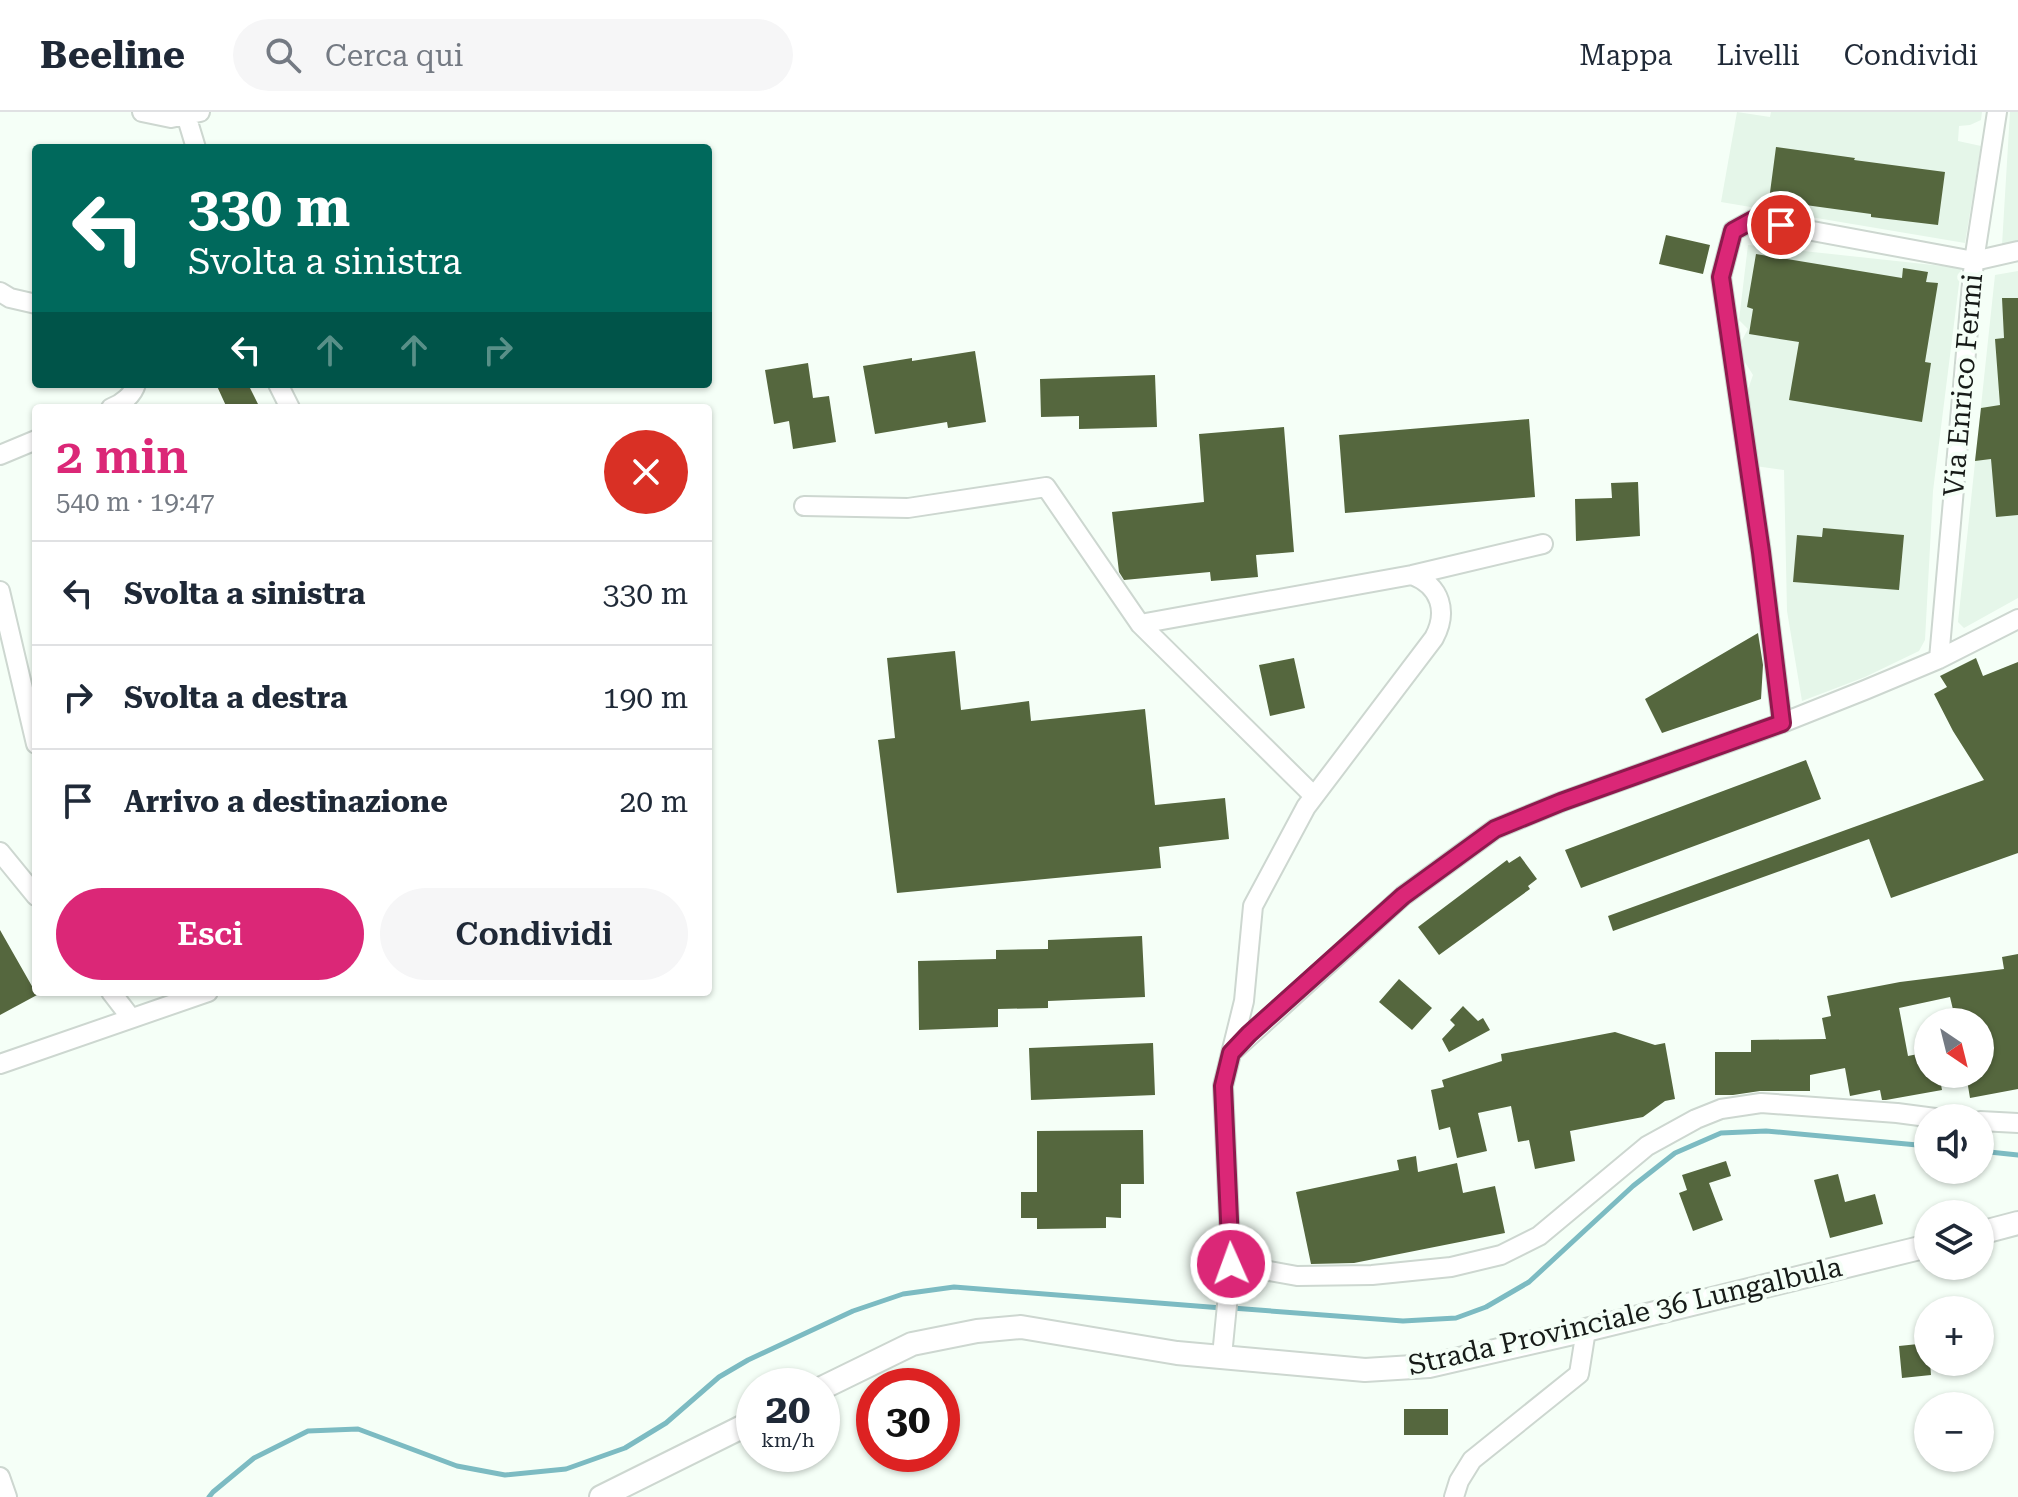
<!DOCTYPE html>
<html lang="it">
<head>
<meta charset="utf-8">
<style>
	body { margin:0; font-family:"Roboto Serif",serif; background:#f6f6f7; color:#1f2937; height:100vh; display:flex; flex-direction:column; font-size:30px; white-space:nowrap }
	* { box-sizing:border-box; margin:0 }
	p { font-size:26px; color:#747a83 }
	.icon { flex:none; width:44px; height:44px; fill:none; stroke:currentColor; stroke-width:2; stroke-linecap:round; stroke-linejoin:round }
	.map { position:relative; flex:1; overflow:hidden }
	.details { position:absolute; left:32px; top:292px; width:680px; height:592px; display:flex; flex-direction:column; background:#fff; border-radius:8px; box-shadow:0 2px 6px #0004 }
	.details>* { flex:none }
	.top-card { position:absolute; left:32px; top:32px; width:680px; height:244px; border-radius:8px; box-shadow:0 2px 6px #0004; background:#00695c; color:#fff; overflow:hidden }
	.needle { width:52px; rotate:145deg }
	.fabs { position:absolute; left:1914px; top:896px; display:grid; gap:16px }
	.fabs a { display:grid; place-items:center; width:80px; height:80px; border-radius:50%; background:#fff; box-shadow:0 2px 6px #0004; font-size:40px }
	.speed { position:absolute; left:736px; top:1256px; display:flex; gap:16px; font-size:40px; font-weight:700; text-align:center }
	.speed>* { display:grid; place-content:center; width:104px; height:104px; border-radius:50%; background:#fff; box-shadow:0 2px 6px #0004; line-height:1 }
	.speed small { font-size:20px; font-weight:400 }
	.speed .limit { border:12px solid #d22; background:#fff; color:#111 }
	.pin { position:absolute; display:grid; place-items:center; width:68px; height:68px; color:#fff; margin:-34px; border:4px solid #fff; border-radius:50%; box-shadow:0 2px 8px #0007 }
	.me { position:absolute; width:88px; margin:-44px; rotate:358deg; stroke-linejoin:round; filter:drop-shadow(0 0 6px #0008) }
	.turn { display:flex; align-items:center; gap:28px; height:168px; padding:0 24px; font-size:36px }
	.turn .icon { width:104px; height:104px; stroke-width:2.5 }
	.turn b { display:block; font-size:56px; line-height:68px }
	.lanes { display:flex; align-items:center; height:76px; padding:0 24px; background:#0003; justify-content:center; gap:40px; direction:ltr }
	.lanes .off { opacity:.35 }
	.round { display:grid; place-items:center; flex:none; width:84px; height:84px; border-radius:42px; background:#f6f6f7 }
	.head { display:flex; align-items:center; justify-content:space-between; height:136px; padding:0 24px }
	h1 { font-size:48px; font-weight:600; line-height:60px; color:#db2777 }
	.cta { display:flex; gap:16px; margin-top:auto; padding:16px 24px }
	.cta a { flex:1; height:92px; border-radius:48px; background:#db2777; color:#fff; font-size:32px; font-weight:600; line-height:92px; text-align:center }
	.cta a+a { background:#f6f6f7; color:#1f2937 }
	ul { padding:0; list-style:none }
	li { display:flex; align-items:center; gap:24px; height:104px; padding:0 24px; border-top:2px solid #e0e1e3 }
	li div { flex:1 }
	li b { display:block; font-size:30px }
	li em { font-style:normal }
	header { display:flex; align-items:center; gap:48px; box-sizing:border-box; height:112px; padding:0 40px; background:#fff; border-bottom:2px solid #e0e1e3 }
	header strong { font-size:38px }
	nav { display:flex; gap:44px; margin-inline-start:auto; font-size:28px }
	.search { width:560px; height:72px; background:#f6f6f7; display:flex; align-items:center; gap:20px; box-sizing:border-box; padding:0 28px; border-radius:44px; color:#747a83; font-size:30px }
	.map>svg:first-child { display:block }
	.built { fill:#e5f6e9 }
	.lines { fill:none; stroke-linecap:round; stroke-linejoin:round }
	.stream { stroke:#7cbbc2; stroke-width:5 }
	.building { fill:#55673e }
	.minor-casing { stroke:#cdd7d0; stroke-width:22 }
	.major-casing { stroke:#cdd7d0; stroke-width:26 }
	.minor { stroke:#fff; stroke-width:18 }
	.major { stroke:#fff; stroke-width:22 }
	.route-casing { stroke:#8e194d; stroke-width:20 }
	.route { stroke:#db2777; stroke-width:14 }
	.labels { text-anchor:middle; dominant-baseline:central; stroke-width:8; stroke-linejoin:round; paint-order:stroke }
	.street-label { font-size:28px; fill:#171b18; stroke:#f5fff7 }
</style>
</head>
<body>
<header>
<strong>Beeline</strong>
<div class="search"><svg class="icon" aria-label="search" viewBox="0 0 24 24"><circle cx="10" cy="10" r="6"/><path d="M15 15l6 6"/></svg>Cerca qui</div>
<nav><a>Mappa</a><a>Livelli</a><a>Condividi</a></nav>
</header>
<div class="map">
<svg width="2018" height="1385" viewBox="0 0 2018 1385">
	<rect width="100%" height="100%" fill="#f5fff7"/>
	<path class="built" d="M1737 0 1770 5 1771 0H1982L1981 8 1970 13 1959 14 1958 29 1981 34 1965 131 1721 90Z
		M2010 0H2018V130L2002 133Z
		M1748 133 1961 156 1933 379 1925 528 1919 539 1865 565 1802 589 1787 499 1784 358 1755 354 1745 286 1753 263 1741 244V230L1748 217 1739 208Z
		M2018 159V486L1964 516 1958 510 1995 163Z"/>
	<g class="lines">
		<path class="stream" d="M1980 1039 2018 1043
			M1232 1196 1403 1209 1456 1206 1486 1195 1529 1170 1633 1074 1675 1041 1721 1021 1766 1019 1928 1034
			M209 1385 213 1380 254 1346 308 1319 358 1317 457 1354 505 1363 566 1357 625 1336 666 1311 719 1265 748 1248 853 1199 903 1182 954 1175 1222 1196"/>
	</g>
	<path class="building" d="M1776 35 1855 46 1854 48 1945 60 1938 113 1871 105V102L1769 88Z
		M1666 123 1710 133 1703 162 1659 152Z
		M1756 142 1902 166 1903 156 1928 160 1926 170 1938 171 1925 250 1931 251 1922 310 1789 288 1799 230 1749 222 1753 197 1747 195Z
		M2002 186H2018V403L1996 405 1991 347 1975 349 1981 296 2000 293 1995 227 2004 226Z
		M975 239 986 310 948 316 947 310 875 322 863 254 912 246V249Z
		M808 251 813 286 829 284 836 330 793 337 789 309 774 312 765 258Z
		M1155 263 1157 315 1079 317V304L1041 305 1040 267Z
		M216 272H248L260 296H227Z
		M1529 307 1535 385 1345 401 1339 323Z
		M1284 315 1294 440 1256 443 1258 465 1211 469 1210 460 1124 468 1119 460 1112 400 1204 390 1199 322Z
		M1638 370 1640 424 1576 429 1575 387 1612 386 1611 371Z
		M1823 416 1904 423 1899 478 1793 470 1797 423 1822 425Z
		M1758 521 1763 553 1761 587 1662 621 1645 587Z
		M955 539 961 598 1029 589 1031 609 1145 597 1155 693 1225 686 1229 727 1159 735 1161 756 897 781 878 628 895 626 887 546Z
		M1294 546 1305 596 1270 604 1259 553Z
		M1976 546 1983 564 2018 550V741L1891 786 1869 727 1613 819 1608 804 1984 668 1953 619 1934 582 1947 575 1940 564Z
		M1806 648 1821 687 1581 776 1565 738Z
		M1520 744 1537 767 1528 774 1530 777 1439 843 1418 815 1507 748 1509 751Z
		M0 818 37 883 0 903Z
		M1142 824 1145 885 1048 889V896L998 897V915L919 918 918 849 996 847V838L1048 837V828Z
		M2018 842V977L1970 986 1966 962H1980V910H1956L1950 885 1899 896 1908 944 1928 940V962H1939L1942 978 1886 988H1882L1880 978 1850 984 1845 956 1810 963V979H1760L1733 983H1715V940H1751V928L1826 927 1822 906 1831 904 1827 884 1900 870 2004 857 2002 845Z
		M1399 867 1432 896 1412 918 1379 890Z
		M1463 894 1478 909 1483 906 1490 918 1449 940 1442 927 1455 913 1450 908Z
		M1615 920 1655 933 1665 931 1675 987 1665 989 1643 1005 1570 1019 1575 1049 1535 1057 1529 1028 1518 1030 1511 994 1478 1001 1487 1039 1457 1046 1450 1015 1439 1018 1431 978 1444 975 1442 968 1502 949 1501 942Z
		M1153 931 1155 983 1031 988 1029 936Z
		M1143 1018 1144 1072H1121V1106L1106 1105V1116L1037 1117V1106H1021V1080H1037V1019Z
		M1416 1044 1418 1060 1457 1051 1463 1081 1495 1074 1505 1121 1354 1151 1311 1152 1296 1080 1399 1058 1397 1048Z
		M1726 1049 1731 1064 1709 1071 1723 1108 1693 1119 1679 1081 1687 1078 1682 1063Z
		M1838 1062 1845 1090 1875 1082 1883 1112 1830 1126 1814 1068Z
		M1928 1231V1250H1930L1931 1263 1902 1266 1899 1234Z
		M1404 1297H1448V1323H1404Z"/>
	<g class="lines">
		<g class="minor-casing">
			<path id="minor" d="M142 0 171 6 200 0
				M186 3 196 36
				M0 180 10 186 36 192
				M278 272 290 296
				M111 296C122 292 133 283 136 272
				M0 343 36 328
				M804 394 908 396 1046 375 1140 512 1314 684
				M0 479 36 632
				M1140 512 1412 463 1543 432
				M1939 547 1974 149 1997 0
				M1782 611 1761 440 1721 165 1733 119 1753 108 1974 149 2018 139
				M0 740 36 784
				M111 880 131 906
				M1231 941 1403 784 1495 717 1561 690 1782 611 1865 578 1939 547 2018 507
				M0 952 208 880
				M1980 1009 2018 1011
				M1231 1152 1297 1164 1372 1163 1451 1155 1501 1143 1539 1124 1647 1034 1696 1007 1721 997 1761 991 1897 1001 1935 1006
				M1222 1244 1231 1152 1223 974 1244 889 1253 794 1306 695 1434 526C1448 500 1441 474 1412 463
				M0 1365 7 1385
				M1454 1385 1459 1369 1472 1348 1579 1262 1586 1218"/>
		</g>
		<g class="major-casing">
			<path id="major" d="M1980 1121 2018 1111
				M822 1276 912 1232 977 1219 1021 1215 1177 1241 1365 1258 1429 1254 1586 1218 1928 1134
				M601 1385 754 1309"/>
		</g>
		<use href="#minor" class="minor"/>
		<use href="#major" class="major"/>
	</g>
	<g class="lines">
		<g class="route-casing">
			<path id="route" d="M1231 1152 1223 974 1231 941 1249 922 1403 784 1495 717 1561 690 1782 611 1761 440 1721 165 1733 119 1753 108 1781 113"/>
		</g>
		<use href="#route" class="route"/>
	</g>
	<g class="labels">
		<g class="street-label">
			<text transform="translate(1963 273) rotate(-85)">Via Enrico Fermi</text>
			<text transform="translate(1625 1204) rotate(-13)">Strada Provinciale 36 Lungalbula</text>
		</g>
	</g>
</svg>
<div class="fabs">
<a><svg class="needle" viewBox="-14 -14 28 28"><path d="M0-13l5 13h-10z" fill="#e53935"/><path d="M0 13l5-13h-10z" fill="#747a83"/></svg></a>
<a><svg class="icon" aria-label="sound" viewBox="0 0 24 24"><path d="M4 9h4l5-4v14l-5-4H4zM17 9q2 3 0 6"/></svg></a>
<a><svg class="icon" aria-label="layers" viewBox="0 0 24 24"><path d="M12 4l9 5-9 5-9-5zM3 14l9 5 9-5"/></svg></a>
<a>+</a>
<a>−</a>
</div>
<div class="speed"><div>20<small>km/h</small></div><div class="limit">30</div></div>
<div class="pin" style="left:1781px;top:113px;background:#d93025"><svg class="icon" aria-label="arrive" viewBox="0 0 24 24"><path d="M6 21V4h12l-3 4 3 4H6"/></svg></div>
<svg class="me" style="left:1231px;top:1152px" viewBox="-20 -20 40 40"><circle r="17" fill="#db2777" stroke="#fff" stroke-width="3"/><path d="M0-11L8 9 0 5-8 9z" fill="#fff"/></svg>
<div class="top-card">
<div class="turn"><svg class="icon" aria-label="left" viewBox="0 0 24 24"><path d="M17 20v-9H6M10 6l-5 5 5 5"/></svg><div><b>330 m</b>Svolta a sinistra</div></div>
<div class="lanes"><svg class="icon" aria-label="left" viewBox="0 0 24 24"><path d="M17 20v-9H6M10 6l-5 5 5 5"/></svg><svg class="icon off" aria-label="ahead" viewBox="0 0 24 24"><path d="M12 20V5M6 11l6-6 6 6"/></svg><svg class="icon off" aria-label="ahead" viewBox="0 0 24 24"><path d="M12 20V5M6 11l6-6 6 6"/></svg><svg class="icon off" aria-label="right" viewBox="0 0 24 24"><path d="M7 20v-9h11M14 6l5 5-5 5"/></svg></div>
</div>
<section class="details">
<div class="head"><div><h1>2 min</h1><p>540 m · 19:47</p></div><a class="round" style="background:#d93025;color:#fff"><svg class="icon" aria-label="close" viewBox="0 0 24 24"><path d="M6 6l12 12M18 6L6 18"/></svg></a></div>
<ul>
<li><svg class="icon" aria-label="left" viewBox="0 0 24 24"><path d="M17 20v-9H6M10 6l-5 5 5 5"/></svg><div><b>Svolta a sinistra</b></div><em>330 m</em></li>
<li><svg class="icon" aria-label="right" viewBox="0 0 24 24"><path d="M7 20v-9h11M14 6l5 5-5 5"/></svg><div><b>Svolta a destra</b></div><em>190 m</em></li>
<li><svg class="icon" aria-label="arrive" viewBox="0 0 24 24"><path d="M6 21V4h12l-3 4 3 4H6"/></svg><div><b>Arrivo a destinazione</b></div><em>20 m</em></li>
</ul>
<div class="cta"><a>Esci</a><a>Condividi</a></div>
</section>
</div>
</body>
</html>
